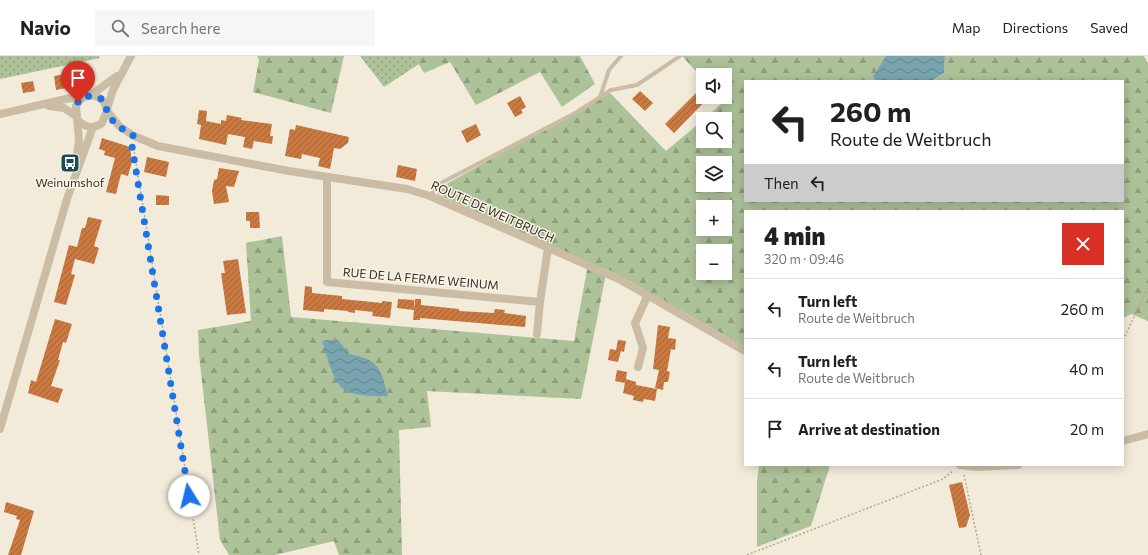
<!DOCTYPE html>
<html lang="en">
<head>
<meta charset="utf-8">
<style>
	body { margin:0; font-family:Commissioner,sans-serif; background:#f6f6f6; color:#202124; height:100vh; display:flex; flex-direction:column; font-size:15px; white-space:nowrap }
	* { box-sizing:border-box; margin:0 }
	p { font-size:13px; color:#757577 }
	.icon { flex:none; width:22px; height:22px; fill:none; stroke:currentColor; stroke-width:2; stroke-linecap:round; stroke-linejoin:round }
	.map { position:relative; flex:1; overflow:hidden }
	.details { position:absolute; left:744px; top:154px; width:380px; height:256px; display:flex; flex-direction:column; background:#fff; border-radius:0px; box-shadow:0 2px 10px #0003 }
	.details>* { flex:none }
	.top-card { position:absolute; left:744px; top:24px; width:380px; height:122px; border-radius:0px; box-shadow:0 2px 10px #0003; background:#fff; color:#202124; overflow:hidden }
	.tools { position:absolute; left:696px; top:12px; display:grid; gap:8px }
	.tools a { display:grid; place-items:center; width:36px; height:36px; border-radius:0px; background:#fff; box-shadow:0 2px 10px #0003; font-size:20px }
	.pin { position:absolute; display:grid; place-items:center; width:34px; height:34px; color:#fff; margin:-41px -17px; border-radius:50% 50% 50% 0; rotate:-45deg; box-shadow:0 0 4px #0007 }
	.pin .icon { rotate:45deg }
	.me { position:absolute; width:44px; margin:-22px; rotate:351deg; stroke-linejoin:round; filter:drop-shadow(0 0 3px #0008) }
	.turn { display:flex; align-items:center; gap:14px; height:84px; padding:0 20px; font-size:18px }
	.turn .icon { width:52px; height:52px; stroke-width:2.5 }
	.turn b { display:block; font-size:28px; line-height:34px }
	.then { display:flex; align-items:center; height:38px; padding:0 20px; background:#0003; gap:8px; font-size:15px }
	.round { display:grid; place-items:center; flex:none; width:42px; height:42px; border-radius:0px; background:#f6f6f6 }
	.summary { display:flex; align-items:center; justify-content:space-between; height:68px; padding:0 20px }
	h1 { font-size:24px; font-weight:800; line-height:30px }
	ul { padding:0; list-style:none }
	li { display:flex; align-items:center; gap:12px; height:60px; padding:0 20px; border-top:1px solid #e0e0e0 }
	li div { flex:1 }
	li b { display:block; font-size:15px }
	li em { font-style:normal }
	header { display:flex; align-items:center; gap:24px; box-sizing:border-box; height:56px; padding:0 20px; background:#fff; border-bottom:1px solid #e0e0e0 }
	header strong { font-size:19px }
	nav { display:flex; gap:22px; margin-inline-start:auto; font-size:14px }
	.search { width:280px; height:36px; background:#f6f6f6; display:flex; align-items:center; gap:10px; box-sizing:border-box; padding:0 14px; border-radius:0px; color:#757577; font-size:15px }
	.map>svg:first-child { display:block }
	.grass { fill:url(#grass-dots) }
	.forest { fill:url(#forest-firs); fill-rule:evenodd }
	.water { fill:url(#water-waves) }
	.building { fill:url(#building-hatch) }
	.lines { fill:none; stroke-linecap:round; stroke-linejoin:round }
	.path { stroke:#b6a790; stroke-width:1.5; stroke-dasharray:2 2; stroke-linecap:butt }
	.lane { stroke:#cbbda5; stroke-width:4 }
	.street { stroke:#cbbda5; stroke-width:8 }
	.route { stroke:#1a73e8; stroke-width:7; stroke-dasharray:0 12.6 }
	.labels { text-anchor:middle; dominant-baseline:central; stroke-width:3; stroke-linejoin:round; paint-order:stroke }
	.poi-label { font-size:12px; fill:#362e27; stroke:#faf4e6 }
	.street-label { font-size:12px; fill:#362e27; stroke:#faf4e6 }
</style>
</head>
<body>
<header>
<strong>Navio</strong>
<div class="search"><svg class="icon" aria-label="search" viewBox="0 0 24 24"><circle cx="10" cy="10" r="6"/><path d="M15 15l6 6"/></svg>Search here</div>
<nav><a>Map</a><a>Directions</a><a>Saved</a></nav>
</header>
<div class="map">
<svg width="1148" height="499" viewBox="0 0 1148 499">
	<defs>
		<pattern id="grass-dots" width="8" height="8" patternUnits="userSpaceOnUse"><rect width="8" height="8" fill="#adc299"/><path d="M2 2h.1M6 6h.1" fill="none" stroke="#8e9e7d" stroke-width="1.8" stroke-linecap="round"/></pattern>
		<pattern id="forest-firs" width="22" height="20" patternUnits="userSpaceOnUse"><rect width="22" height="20" fill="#adc299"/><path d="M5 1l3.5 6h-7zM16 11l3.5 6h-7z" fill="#8e9e7d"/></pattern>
		<pattern id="water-waves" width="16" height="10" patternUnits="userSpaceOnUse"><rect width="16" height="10" fill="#78a4b0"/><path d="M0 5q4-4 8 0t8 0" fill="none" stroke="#63868f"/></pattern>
		<pattern id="building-hatch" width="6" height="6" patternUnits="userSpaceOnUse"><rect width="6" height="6" fill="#ca7941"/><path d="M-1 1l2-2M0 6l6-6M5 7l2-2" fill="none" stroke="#a56436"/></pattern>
	</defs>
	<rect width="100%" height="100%" fill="#f2ebda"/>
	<path class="grass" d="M0 0H99L100 2 0 23Z
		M360 0H414L419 8 384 31Z"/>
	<path class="forest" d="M257 0H344L331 57 253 36 259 4Z
		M414 0H580L595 28 562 51 540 16 476 49 450 6 424 17Z
		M682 0H886L873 20 875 25H745V145H1123V25H933L944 17 945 0H1144L1148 8V265L1131 258 1123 262V155H745V293L607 213 581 343 427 335 431 371 399 374 402 499H339L334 485 275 499H229L220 484 199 299 198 274 251 265 246 187 282 180 291 261 574 285 588 208 437 138 448 127 610 37 666 95 703 64V85H725V63H704L723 46 719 41H725V19H703V23ZM703 107H725V129H703ZM703 151H725V173H703ZM703 195H725V217H703Z
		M759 409H830L811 470 757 491V425Z"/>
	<path class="water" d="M886 0H945L944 17 932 25H875L873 20Z
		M325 284H338L349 298C379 303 381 313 388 340 378 341 351 340 343 333 333 325 326 297 322 285Z"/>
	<path class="building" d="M74 17 76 30 56 34 54 20Z
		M33 25 35 35 23 37 21 27Z
		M703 30V41H709L674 77 665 68Z
		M640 35 653 47 645 55 632 43Z
		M520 40 526 51 521 54 523 57 515 61 507 47Z
		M199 54 207 55 206 65 221 68V64L226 65 227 59 242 62 241 64 272 68 270 80H273L272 88 254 85 252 93 243 91 245 81 228 78 226 89 199 83 201 69 197 68Z
		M476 68 481 79 467 87 461 75Z
		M296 69 349 81 348 87 340 93 334 92 330 113 318 110 320 102 302 98 301 103 285 100 290 73 295 74Z
		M102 82 130 91 132 106 128 120 121 118 116 138 106 136 115 102 104 99 105 95 99 93Z
		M147 101 169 106 166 121 144 116Z
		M398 109 417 113 415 125 396 121Z
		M219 112 239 115 234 131 226 130 229 146 214 148 212 135 214 124 217 123Z
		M156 139 169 140V149H156Z
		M246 156H259L260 172H250V165H246Z
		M88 161 102 164 94 190 99 192 94 208 75 203 71 218 75 219 66 249 54 246 69 189 77 191 82 172H85Z
		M238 203 246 257 227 259 221 217H225L223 205Z
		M305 230 312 231V237L342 240V243L382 247V245L392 246 390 262 372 260 373 256 355 254V257L348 256V255L324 253V256L303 254Z
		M398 243 414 244V254L397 252Z
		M415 243H421V249L459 253V255L494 257 495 253 505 254 504 257 526 260 525 271 420 262V264H413Z
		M55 263 72 268 66 287 63 286 58 304H60L51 330 63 333 58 347 28 337 31 324 36 326Z
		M658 269 670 271 668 282 676 283 675 294 671 293 667 315 670 316 668 326H664L663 334 655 332 659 314 653 313Z
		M618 284 626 285 624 296 621 295 618 306 608 304 610 293 616 294Z
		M617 314 627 316 626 323 636 326V329L657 333 655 345 644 343 643 346 633 344 634 340 623 337 625 327 615 325Z
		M962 426 970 459 966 471 959 472 949 429Z
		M6 446 34 455 21 499H8L20 464 16 463 17 460 4 456Z"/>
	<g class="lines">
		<path class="path" d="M133 88 199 499
			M1123 284 1148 232
			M964 419 981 499
			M747 499 943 423 953 415"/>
		<path class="lane" d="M600 41 609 14 621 0
			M430 139 441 127 577 56 611 34 637 29 680 0"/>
		<path class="street" d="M91 39 117 20
			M49 50 64 52 76 60
			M107 53 113 34 131 0
			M107 55 120 71 134 80 158 90 289 115 407 133 430 140 619 223 745 295
			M0 58 66 43 85 40
			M76 104 79 84 76 50C84 34 105 37 107 55L102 67C94 73 86 72 79 65
			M327 121V226L540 246 548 192
			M537 278 540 246
			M638 311 643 292 635 267 648 239
			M0 373 67 143 93 71
			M1123 385 1148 378
			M960 409 978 411 1018 409"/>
	</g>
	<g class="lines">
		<path class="route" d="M78 46 86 40 100 42C105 46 105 49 107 55 111 67 124 74 134 80L132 90 189 440"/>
	</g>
	<defs>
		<g id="bus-square" transform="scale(1)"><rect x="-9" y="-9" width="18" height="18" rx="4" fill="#1b4a59" stroke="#faf4e6"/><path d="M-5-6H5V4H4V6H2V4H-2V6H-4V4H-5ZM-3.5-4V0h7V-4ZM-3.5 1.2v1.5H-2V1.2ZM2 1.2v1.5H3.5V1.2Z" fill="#fff"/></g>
	</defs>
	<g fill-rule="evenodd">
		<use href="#bus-square" x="70" y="107"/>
	</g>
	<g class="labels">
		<g class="poi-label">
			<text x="70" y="126">Weinumshof</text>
		</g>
		<g class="street-label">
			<text transform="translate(493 155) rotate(24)">ROUTE DE WEITBRUCH</text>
			<text transform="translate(421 222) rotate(5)">RUE DE LA FERME WEINUM</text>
		</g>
	</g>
</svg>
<div class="tools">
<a><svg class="icon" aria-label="sound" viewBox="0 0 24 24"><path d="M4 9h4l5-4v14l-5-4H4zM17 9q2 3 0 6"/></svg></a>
<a><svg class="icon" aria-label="search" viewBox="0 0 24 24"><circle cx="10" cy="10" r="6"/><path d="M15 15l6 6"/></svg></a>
<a><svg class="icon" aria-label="layers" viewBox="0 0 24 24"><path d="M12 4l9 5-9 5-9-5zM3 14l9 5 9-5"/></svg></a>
<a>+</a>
<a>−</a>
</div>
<div class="pin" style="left:78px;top:46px;background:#d93025"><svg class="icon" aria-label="arrive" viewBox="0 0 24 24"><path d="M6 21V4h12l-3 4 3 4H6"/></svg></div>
<svg class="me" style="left:189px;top:440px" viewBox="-20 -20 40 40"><circle r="19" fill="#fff"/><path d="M0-13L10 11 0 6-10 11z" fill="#1a73e8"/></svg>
<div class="top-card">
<div class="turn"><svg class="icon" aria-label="left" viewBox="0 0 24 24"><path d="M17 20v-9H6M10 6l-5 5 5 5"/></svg><div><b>260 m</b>Route de Weitbruch</div></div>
<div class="then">Then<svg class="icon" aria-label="left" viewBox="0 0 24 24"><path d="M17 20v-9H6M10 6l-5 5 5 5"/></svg></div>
</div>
<section class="details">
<div class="summary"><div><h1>4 min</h1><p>320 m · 09:46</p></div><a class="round" style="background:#d93025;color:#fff"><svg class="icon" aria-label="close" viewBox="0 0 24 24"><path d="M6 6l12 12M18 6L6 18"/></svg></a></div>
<ul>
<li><svg class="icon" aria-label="left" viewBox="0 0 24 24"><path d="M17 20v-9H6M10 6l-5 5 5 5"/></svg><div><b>Turn left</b><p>Route de Weitbruch</p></div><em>260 m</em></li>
<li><svg class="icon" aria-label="left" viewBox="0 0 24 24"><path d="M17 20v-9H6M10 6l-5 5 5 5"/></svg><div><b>Turn left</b><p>Route de Weitbruch</p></div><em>40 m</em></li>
<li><svg class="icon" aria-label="arrive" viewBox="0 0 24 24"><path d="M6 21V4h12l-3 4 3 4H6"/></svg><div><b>Arrive at destination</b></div><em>20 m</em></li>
</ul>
</section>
</div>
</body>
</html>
